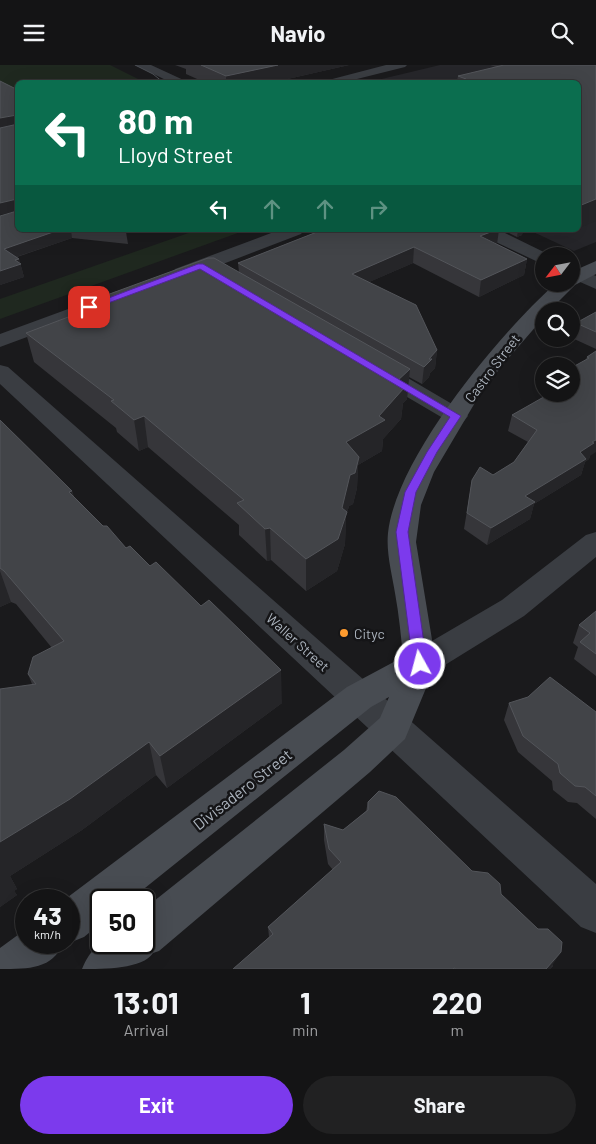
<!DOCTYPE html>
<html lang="en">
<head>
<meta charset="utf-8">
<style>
	body { margin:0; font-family:Barlow,sans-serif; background:#212122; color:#f1f3f6; height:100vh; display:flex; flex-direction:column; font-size:19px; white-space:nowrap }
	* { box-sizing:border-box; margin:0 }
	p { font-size:16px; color:#9d9ea0 }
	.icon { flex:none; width:28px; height:28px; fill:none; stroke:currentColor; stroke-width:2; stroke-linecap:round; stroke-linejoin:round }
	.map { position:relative; height:904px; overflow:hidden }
	.drawer { display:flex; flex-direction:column; background:#141415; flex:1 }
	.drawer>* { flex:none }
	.banner { position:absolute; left:15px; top:15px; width:566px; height:152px; border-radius:8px; box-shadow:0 5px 20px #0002,0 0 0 1px #333334; background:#0b6e4f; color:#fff; overflow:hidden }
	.needle { width:32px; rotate:238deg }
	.fabs { position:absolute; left:535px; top:182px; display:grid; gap:10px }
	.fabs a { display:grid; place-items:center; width:45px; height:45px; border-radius:50%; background:#141415; box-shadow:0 5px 20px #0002,0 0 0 1px #333334; font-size:25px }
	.speed { position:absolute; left:15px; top:824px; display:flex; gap:10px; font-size:25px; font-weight:700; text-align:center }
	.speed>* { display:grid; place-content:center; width:65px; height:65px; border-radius:50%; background:#141415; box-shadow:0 5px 20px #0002,0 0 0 1px #333334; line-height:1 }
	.speed small { font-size:12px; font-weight:400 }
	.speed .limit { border:2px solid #111; border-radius:8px; background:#fff; color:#111 }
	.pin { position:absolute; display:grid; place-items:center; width:42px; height:42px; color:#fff; margin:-21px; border-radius:10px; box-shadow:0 2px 8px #0006 }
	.me { position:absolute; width:55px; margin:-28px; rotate:353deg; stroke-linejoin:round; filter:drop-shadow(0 0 4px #0008) }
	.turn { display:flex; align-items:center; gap:18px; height:105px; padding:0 20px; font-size:22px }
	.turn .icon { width:65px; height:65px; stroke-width:2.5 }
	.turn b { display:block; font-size:35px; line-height:42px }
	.lanes { display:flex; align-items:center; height:48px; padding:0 20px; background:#0003; justify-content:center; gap:25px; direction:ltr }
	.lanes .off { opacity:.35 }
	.eta { display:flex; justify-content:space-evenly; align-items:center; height:85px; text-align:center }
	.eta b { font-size:30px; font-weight:700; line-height:35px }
	.cta { display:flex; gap:10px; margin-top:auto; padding:10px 20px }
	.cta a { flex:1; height:58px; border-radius:30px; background:#7c3aed; color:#fff; font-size:20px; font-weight:700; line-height:58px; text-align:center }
	.cta a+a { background:#212122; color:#f1f3f6 }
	header { display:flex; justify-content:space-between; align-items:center; height:65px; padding:0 20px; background:#141415; font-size:22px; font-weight:700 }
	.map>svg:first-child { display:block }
	.built { fill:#26262a }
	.green { fill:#1f281f }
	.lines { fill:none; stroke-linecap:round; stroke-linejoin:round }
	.street { fill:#3a3d42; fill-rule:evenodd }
	.secondary { fill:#484c52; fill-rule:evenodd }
	.tram { stroke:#4d5157; stroke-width:1 }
	.wall { fill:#36363a }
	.shaded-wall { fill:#252528 }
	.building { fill:#424448; stroke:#53555a }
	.route { fill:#7c3aed; stroke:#51269a }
	.poi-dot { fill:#ff9c2f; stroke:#151517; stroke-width:2 }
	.labels { text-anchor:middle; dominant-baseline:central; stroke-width:5; stroke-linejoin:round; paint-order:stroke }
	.street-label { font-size:14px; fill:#abb3bd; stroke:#151517 }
	.poi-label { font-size:14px; fill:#abb3bd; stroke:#151517; text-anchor:start }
	.near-street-label { font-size:16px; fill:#abb3bd; stroke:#151517 }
</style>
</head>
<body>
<header><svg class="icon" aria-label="menu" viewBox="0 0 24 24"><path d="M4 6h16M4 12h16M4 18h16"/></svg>Navio<svg class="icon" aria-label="search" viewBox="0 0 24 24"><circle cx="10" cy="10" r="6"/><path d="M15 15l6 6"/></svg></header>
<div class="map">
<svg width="596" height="904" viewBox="0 0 596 904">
	<rect width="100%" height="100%" fill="#1a1a1c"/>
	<path class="built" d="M440 0H596V177L574 186 529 165H579V18H365Z"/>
	<path class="green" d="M0 0H110L144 17 18 18 17 34 0 25Z
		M197 165H246L0 254V234Z"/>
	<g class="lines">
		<path class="street" d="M135 0H151L190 18H172Z
			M386 0H407L405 2 341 18H317Z
			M279 165H304L301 169 189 212H175L173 208 175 204Z
			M476 165H499L552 191H544V198L538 197 479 169Z
			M571 200 596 211V224L571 213Z
			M120 225 127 227 130 231 127 235 0 282V269Z
			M376 297 384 299 464 346 468 351 464 356 456 358 448 356 368 309 365 304 368 299Z
			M0 300 8 302 596 819V868L581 862 0 319Z
			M596 467V492L524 551 432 608 420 612 408 608 404 599 408 590 502 535 586 470Z"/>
		<path class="secondary" d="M596 196V209L575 220 549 246H544V252L500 303 476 336 434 407 421 440 416 477 436 599 405 674 370 707 159 886 153 888C143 904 104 904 82 904 96 870 112 878 144 878V844L344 685 380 653 389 632 371 642 130 835H101V858L84 872 69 878H68L69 835H64L347 622 403 592C401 571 399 550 395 528 392 509 386 488 388 468 396 393 499 269 555 219H571V207Z
			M26 864V878H63C53 904 29 904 0 904V883Z"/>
		<path class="tram" d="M135 0 153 9 164 18"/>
	</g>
	<path class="wall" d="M175 0H349L270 18H206L186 9V4Z
		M490 0H596L579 18 457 16 458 11 496 2Z
		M18 165H123L126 167 128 179 72 173 17 192 19 194 24 212 0 220Z
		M322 165 497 179 527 194 524 210 479 232 413 198 369 217 437 285 435 303 430 308 429 312 422 319 409 312 407 334 403 338 401 354 383 374 382 386 358 400 357 423 353 439 349 441 346 451 345 479 337 506 306 526 271 495 267 496 239 470V460L148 382 139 386 117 367 116 363 34 297 26 268 86 245 85 238 239 207 238 198Z
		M503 165H523L522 170 517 172Z
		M561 165H575L568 168Z
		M596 247V284L572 273 576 258Z
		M596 286 590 391 589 394 585 397 581 410 534 439 530 454 487 480 464 464 472 415 493 410 514 397 528 377 508 366 512 350 546 331V329H571L587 292Z
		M0 355 72 426 74 432 282 638 167 723 156 710 82 765 10 811 17 824 14 826 17 830 0 842 32 619 28 609 52 583 16 539 11 537 0 542Z
		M596 546V611L574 594 578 582 573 578 579 560Z
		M509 638 596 647V754L577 738 568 737 553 725 552 716 518 687 504 655Z
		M368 737 472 806 501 829 553 901 550 904H233L269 872 268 862 333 805 328 799 324 775V759L343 765 366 746Z"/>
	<path class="shaded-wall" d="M278 0H349L270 18H226V11Z
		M17 50 18 60 0 64V53Z
		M17 134 18 146 0 150V138Z
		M596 134V156L579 163V141Z
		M59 165H71L72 173 7 195 4 184Z
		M496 165H499L497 179 480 171Z
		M518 165H523L522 170 517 172Z
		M568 165H575L568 168Z
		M414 182 413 198 351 225 352 209Z
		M19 194 24 212 0 220V206L15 195Z
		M527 194 524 210 479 232 481 215Z
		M437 285 435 303 430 308 429 312 422 319 424 302 429 294Z
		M410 304 407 334 403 338 401 354 383 374 382 386 358 400 357 423 353 439 349 441 346 451 345 479 337 506 306 526V494L346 377 379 351 395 318Z
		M144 351 148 382 139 386 134 355Z
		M596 375V387L590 391 589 394 585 397 581 410 534 439 530 454 487 480 491 463 525 431Z
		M72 426 80 459 69 427Z
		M270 463 271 495 267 496 265 464Z
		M0 506 11 537 0 542Z
		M281 605 282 638 167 723 160 691Z
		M149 677 156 710 82 765 10 811 17 824 14 826 17 830 0 842V777Z
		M561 887 550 904H546Z"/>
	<path class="building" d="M201 0H278L226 11Z
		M504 0H596V134L579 141V18H452L466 14 458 11Z
		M0 16 18 25V56L17 50 0 53Z
		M18 59V165H59L4 184 19 194 15 195 21 199 0 206V151L17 146V134L0 138V63Z
		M105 165H123L126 167Z
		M322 165H496L480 171 527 194 481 215 414 182 352 209 416 240 437 285 429 294H432L424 302 238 198Z
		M208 193H214L410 304 395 318 404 323 379 351 385 355 346 377 359 392 355 408 350 410 342 443 347 447 338 474 306 494 270 463 265 464 237 438 244 435 144 351 134 355 111 336 114 335 26 268 92 243 85 238Z
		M596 247V267L576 258Z
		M596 286V375L592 377 594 378 580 387 586 394 525 431 535 437 491 463 467 448 472 415 480 402 493 410 514 397 537 365 512 350 549 329H571V303L589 293 587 292Z
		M0 355 72 426 69 427 103 461H107L126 483 130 481 150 501 156 497 201 541 209 535 281 605 160 691 149 677 70 734 0 777V624L36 619 28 609 33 592 64 576 4 506 0 503Z
		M596 546V589L580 577 590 568 579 560Z
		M550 612 596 647V731L585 722 575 721 560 708 558 699 523 671 509 638 528 632Z
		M379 726 396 732 472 806 488 808 500 819 501 829 538 864H548L562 877 561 887 546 904H456L454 903 453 904H233L273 869 268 862 341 797 329 784 324 759 343 765 368 745V737Z"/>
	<path class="route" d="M198 199H203L461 351 437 387 416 427 408 467 427 599 425 603H415L413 599 396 467 405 427 427 387 450 352 200 204 92 244 85 242Z"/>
	<circle class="poi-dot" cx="344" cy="568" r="5"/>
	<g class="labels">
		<g class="street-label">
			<text transform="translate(492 303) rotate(-53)">Castro Street</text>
			<text transform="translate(298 577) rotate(42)">Waller Street</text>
		</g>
		<g class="poi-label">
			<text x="354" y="568">Cityc</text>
		</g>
		<g class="near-street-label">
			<text transform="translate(242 724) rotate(-38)">Divisadero Street</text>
		</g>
	</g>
</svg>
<div class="fabs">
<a><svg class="needle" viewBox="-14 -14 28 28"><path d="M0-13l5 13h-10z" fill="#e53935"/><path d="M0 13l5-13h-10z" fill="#9d9ea0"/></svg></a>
<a><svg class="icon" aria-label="search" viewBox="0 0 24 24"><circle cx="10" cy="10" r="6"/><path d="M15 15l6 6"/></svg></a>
<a><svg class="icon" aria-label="layers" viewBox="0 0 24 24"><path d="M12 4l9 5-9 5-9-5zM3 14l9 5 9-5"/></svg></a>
</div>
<div class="speed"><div>43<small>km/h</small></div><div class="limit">50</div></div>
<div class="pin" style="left:89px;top:242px;background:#d93025"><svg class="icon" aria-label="arrive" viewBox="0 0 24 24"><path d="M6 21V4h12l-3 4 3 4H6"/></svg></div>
<svg class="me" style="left:420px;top:599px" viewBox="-20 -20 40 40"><circle r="17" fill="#7c3aed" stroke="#fff" stroke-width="3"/><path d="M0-11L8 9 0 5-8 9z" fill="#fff"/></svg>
<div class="banner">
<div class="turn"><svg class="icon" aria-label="left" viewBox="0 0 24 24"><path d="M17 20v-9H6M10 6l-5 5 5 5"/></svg><div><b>80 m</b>Lloyd Street</div></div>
<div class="lanes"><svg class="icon" aria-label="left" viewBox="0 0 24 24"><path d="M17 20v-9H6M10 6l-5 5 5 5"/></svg><svg class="icon off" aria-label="ahead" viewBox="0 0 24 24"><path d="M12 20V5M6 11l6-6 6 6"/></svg><svg class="icon off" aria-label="ahead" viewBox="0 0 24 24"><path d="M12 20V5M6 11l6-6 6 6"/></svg><svg class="icon off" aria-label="right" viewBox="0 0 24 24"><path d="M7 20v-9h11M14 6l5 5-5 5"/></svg></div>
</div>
</div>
<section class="drawer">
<div class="eta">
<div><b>13:01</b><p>Arrival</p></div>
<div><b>1</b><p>min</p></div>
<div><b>220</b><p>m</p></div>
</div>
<div class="cta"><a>Exit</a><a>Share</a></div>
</section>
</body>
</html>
